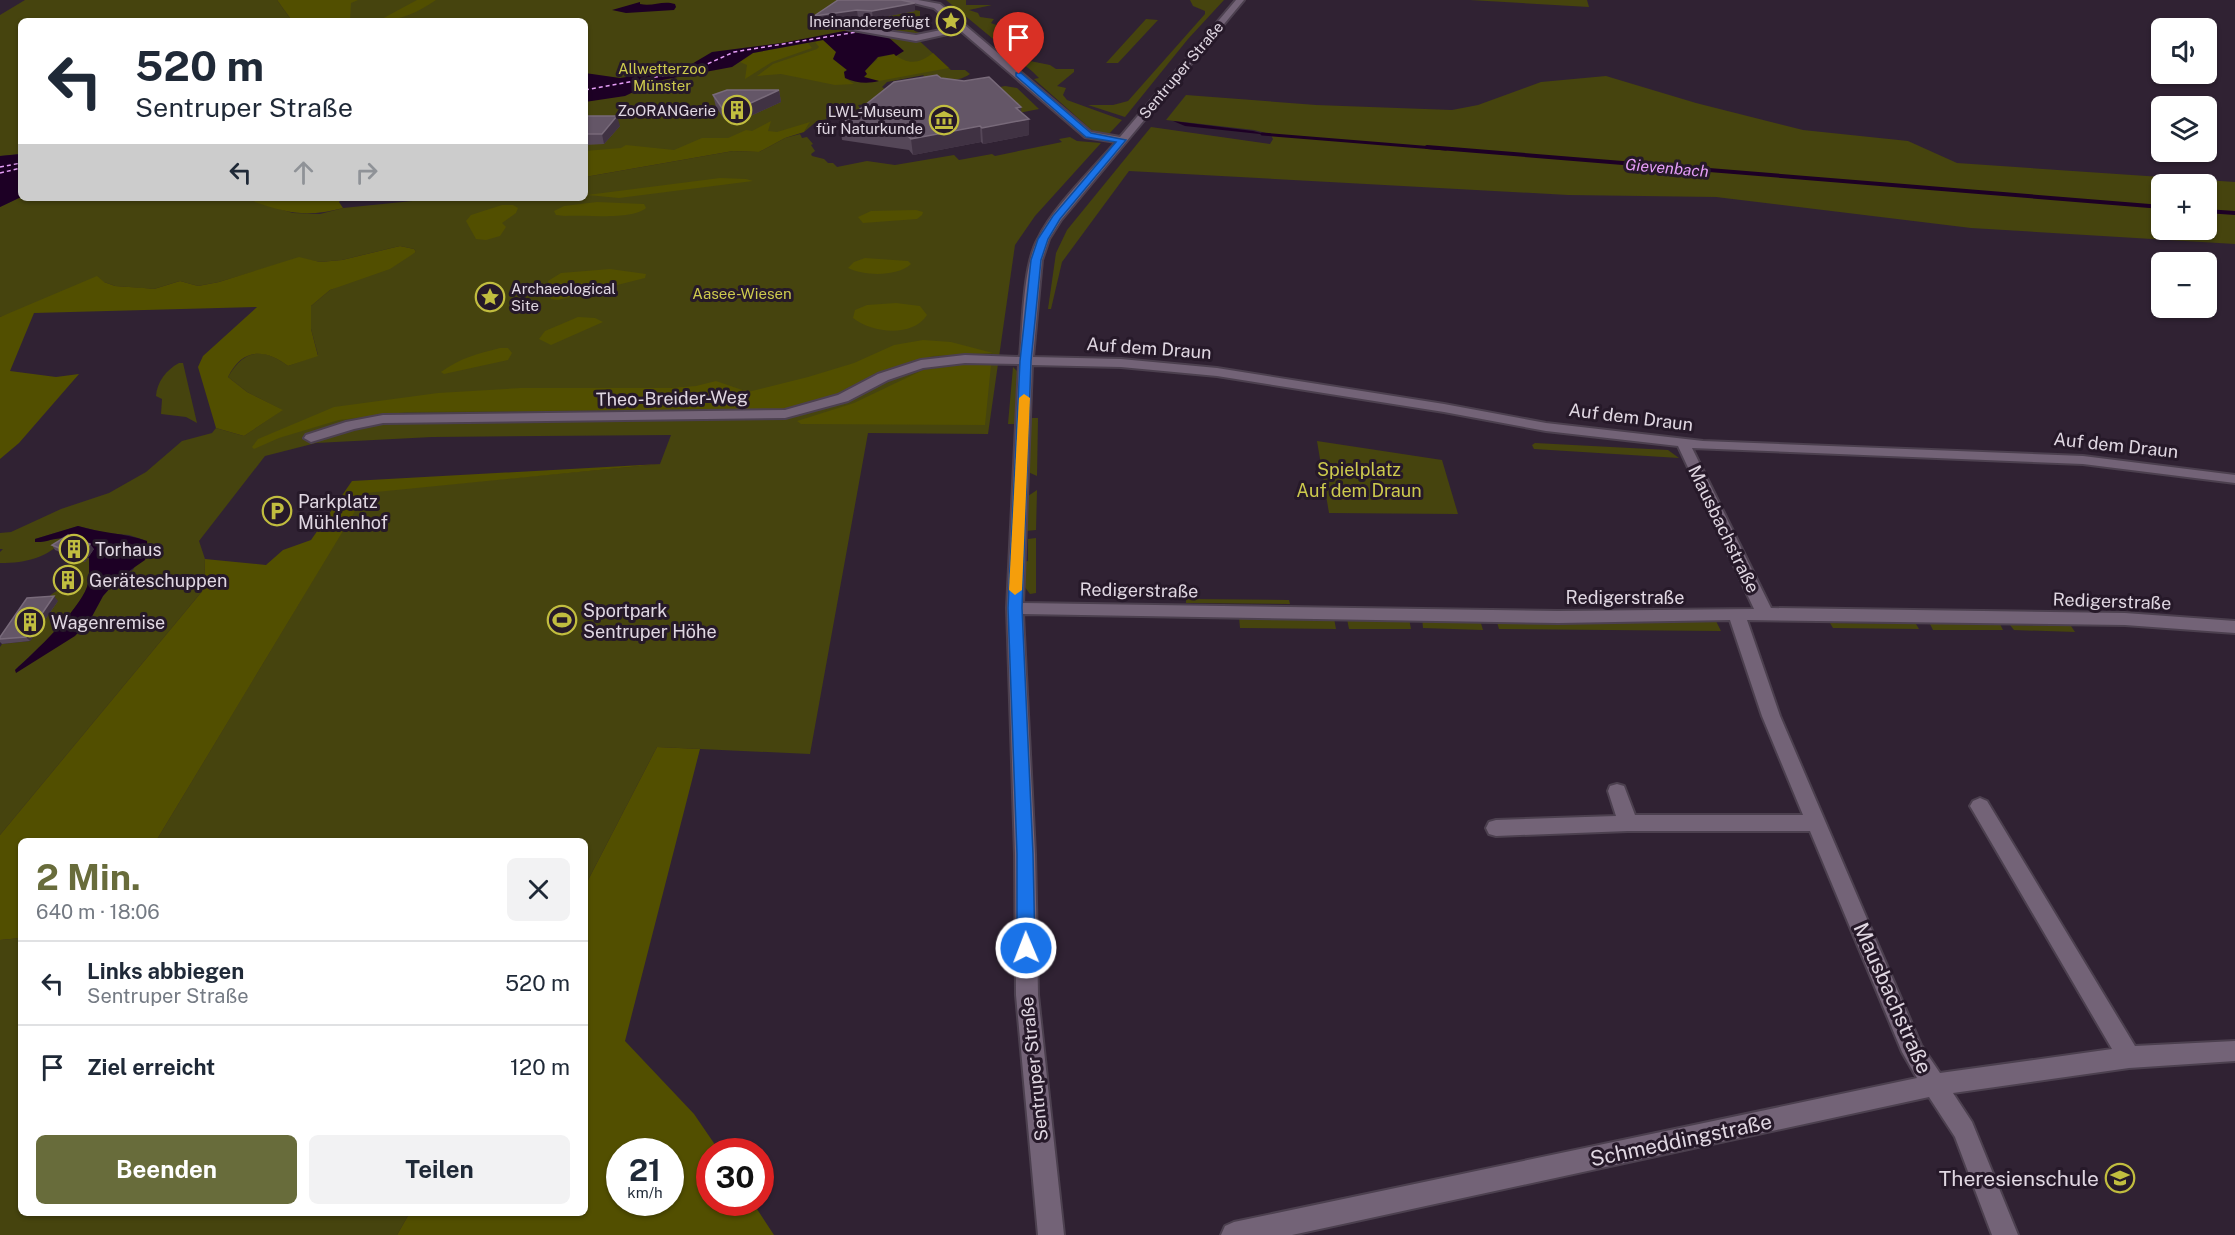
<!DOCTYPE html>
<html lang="de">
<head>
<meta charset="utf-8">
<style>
	body { margin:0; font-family:"Public Sans",sans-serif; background:#f2f2f3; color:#1f2937; height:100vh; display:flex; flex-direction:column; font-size:22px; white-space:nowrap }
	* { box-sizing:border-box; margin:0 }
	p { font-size:20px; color:#747a83 }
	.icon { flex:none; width:33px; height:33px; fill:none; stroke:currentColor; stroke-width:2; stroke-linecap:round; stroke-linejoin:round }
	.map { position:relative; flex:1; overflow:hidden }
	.panel { position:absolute; left:18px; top:838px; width:570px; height:378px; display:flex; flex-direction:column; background:#fff; border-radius:9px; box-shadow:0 2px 4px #0004 }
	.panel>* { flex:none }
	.hud { position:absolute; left:18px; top:18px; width:570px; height:183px; border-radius:9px; box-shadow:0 2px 4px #0004; background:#fff; color:#1f2937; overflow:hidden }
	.buttons { position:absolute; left:2151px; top:18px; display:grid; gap:12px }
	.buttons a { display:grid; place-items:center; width:66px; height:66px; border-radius:9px; background:#fff; box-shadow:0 2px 4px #0004; font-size:30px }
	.speed { position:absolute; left:606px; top:1138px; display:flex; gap:12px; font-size:30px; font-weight:700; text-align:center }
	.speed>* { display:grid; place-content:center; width:78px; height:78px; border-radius:50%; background:#fff; box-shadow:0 2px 4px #0004; line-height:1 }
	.speed small { font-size:15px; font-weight:400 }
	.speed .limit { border:9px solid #d22; background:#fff; color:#111 }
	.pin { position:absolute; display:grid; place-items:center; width:51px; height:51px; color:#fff; margin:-62px -26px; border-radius:50% 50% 50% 0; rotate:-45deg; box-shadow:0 0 6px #0007 }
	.pin .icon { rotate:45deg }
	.me { position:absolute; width:66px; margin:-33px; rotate:359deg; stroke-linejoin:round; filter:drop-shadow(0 0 4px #0008) }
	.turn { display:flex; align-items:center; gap:21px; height:126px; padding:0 18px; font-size:27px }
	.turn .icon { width:78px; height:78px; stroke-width:2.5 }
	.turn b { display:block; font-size:42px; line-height:51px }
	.lanes { display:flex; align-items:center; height:57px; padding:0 18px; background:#0003; justify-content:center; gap:30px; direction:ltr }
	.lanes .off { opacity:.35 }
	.round { display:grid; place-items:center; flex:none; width:63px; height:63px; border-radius:9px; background:#f2f2f3 }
	.overview { display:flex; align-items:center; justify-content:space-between; height:102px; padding:0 18px }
	h1 { font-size:36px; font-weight:700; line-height:45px; color:#686c3b }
	.action { display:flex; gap:12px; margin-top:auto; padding:12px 18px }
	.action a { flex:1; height:69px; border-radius:9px; background:#686c3b; color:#fff; font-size:24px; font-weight:700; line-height:69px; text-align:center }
	.action a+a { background:#f2f2f3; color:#1f2937 }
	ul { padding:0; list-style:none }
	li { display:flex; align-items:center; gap:18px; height:84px; padding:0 18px; border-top:2px solid #e0e1e3 }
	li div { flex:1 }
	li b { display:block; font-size:22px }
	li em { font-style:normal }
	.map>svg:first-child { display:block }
	.green { fill:#46440e; fill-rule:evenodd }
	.forest { fill:#524f00; fill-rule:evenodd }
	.water { fill:#1d0025 }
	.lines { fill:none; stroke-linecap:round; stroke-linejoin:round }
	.stream-far1 { stroke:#1d0025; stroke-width:3 }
	.stream { stroke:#1d0025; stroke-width:4 }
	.ferry { stroke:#e69ef8; stroke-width:1.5; stroke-dasharray:4 3; stroke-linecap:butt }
	.minor-casing { stroke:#4c404f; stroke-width:4 }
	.minor { fill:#736377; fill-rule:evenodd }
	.wall { fill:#554758 }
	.shaded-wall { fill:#403243 }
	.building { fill:#645667; stroke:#786a7a; stroke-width:1.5 }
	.route { fill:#1a73e8; stroke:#114b97; stroke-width:1.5 }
	.slow { fill:#f59e0b }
	.labels { text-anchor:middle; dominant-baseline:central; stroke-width:6; stroke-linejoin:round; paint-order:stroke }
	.far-poi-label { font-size:15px; fill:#e0d7e2; stroke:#261929; text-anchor:end }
	.far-park-label { font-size:15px; fill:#cdca4d; stroke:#261929 }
	.far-street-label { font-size:15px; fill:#e0d7e2; stroke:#261929 }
	.far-water-label { font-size:16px; font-style:italic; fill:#e69ef8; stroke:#261929 }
	.street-label { font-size:18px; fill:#e0d7e2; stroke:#261929 }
	.park-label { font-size:18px; fill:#cdca4d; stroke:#261929 }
	.poi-label { font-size:18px; fill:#e0d7e2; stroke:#261929; text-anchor:start }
	.near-street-label { font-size:21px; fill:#e0d7e2; stroke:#261929 }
	.near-poi-label { font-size:21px; fill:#e0d7e2; stroke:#261929; text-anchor:end }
</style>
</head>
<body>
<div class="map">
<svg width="2235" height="1235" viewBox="0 0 2235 1235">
	<rect width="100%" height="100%" fill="#302233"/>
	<path class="green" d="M25 0H277L290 18 289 21H21V154L0 156V15Z
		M313 0H905L904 8 920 11V17L927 19V21L898 26 881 25 878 28C892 34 906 26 920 32L913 35 951 70H965L970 74C955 84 939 80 923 77L924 75 887 82 882 87 885 89 876 96 873 103 858 105 862 112 817 121 804 132 809 123 724 149 585 160V21H306Z
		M946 0H966V5H992L969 10 978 13 980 17 994 19 991 23 999 26 996 30 1014 35 1010 37 1015 39 1013 44 1028 47 1023 51 1031 55 1028 58 1030 61 1050 65 1056 69H1074V72L1057 86 1066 88 1063 95 1067 100 1122 120 1107 136 1096 134 1034 79 1039 78 1033 72Z
		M1190 0H1224L1188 39 1125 117 1088 105H1113L1128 101 1205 14V11L1193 6Z
		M1470 0H1587L1589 7Z
		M1146 19 1158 20 1118 63H1106Z
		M1606 76 1696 103 1803 130 1908 141 1957 163 2235 182V244L1971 228 1716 197 1568 195 1129 171 1062 262 1051 309H1048L1056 253 1067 230 1151 127 1270 144 1273 139 1270 134 1254 130 1166 120 1186 95 1316 105 1452 110 1478 105 1541 82ZM2162 184H2206V230H2162Z
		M1005 86 1017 88 1039 109 1013 114 965 94Z
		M800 134 802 138 807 137 813 144 811 145 815 151 811 154 812 156 824 159 828 163H833L837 167 867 161 895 165 954 155 959 160 992 154 995 156 1062 142 1059 139 1070 137 1077 141 1101 143 1035 216 1015 245 988 434 868 433 810 754 657 747 585 886V842L156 841 366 492 660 464 671 435 432 437 316 443 265 456 199 541 205 559 204 589 0 835V647L2 644 30 641C37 620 41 591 67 588L79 570 68 571 69 562 74 558H89C89 567 90 578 87 587 79 611 35 652 15 670L90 620 103 596 119 578 133 570 147 541 129 535 106 533 78 526 35 539V542C45 543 55 537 66 538 47 558 27 563 0 563V552L3 549H0V533L11 532 61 509 109 493 146 472 182 441 212 433 216 428 244 436 282 410 247 392 228 377C244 349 263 347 288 366L318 355 311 329V306L330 290 416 252 414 249 400 246 342 260 320 262 299 258 219 282 198 286 180 281 154 289 115 286 104 282 0 317V207L21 197 243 198 293 213 320 214 343 208 442 198H585V177L733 151 759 152 785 138Z
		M179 363H183L197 423 186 417 161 414 162 399 156 396C157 382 166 370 179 363Z
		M1013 367 1020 374 1021 390H1017L1015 424H1008Z
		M1031 418H1038L1037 476 1028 472Z
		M1317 441 1442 460 1458 514 1329 513Z
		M1535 443 1668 450 1679 458 1534 449 1532 445Z
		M1037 490 1036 530 1026 531 1028 496Z
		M1036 538V593L1030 594 1024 586 1023 562 1028 561V539Z
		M1186 599 1289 600 1290 604 1186 603Z
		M1239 617 1334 618 1336 629 1240 628Z
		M1409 618 1411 629H1349L1347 619Z
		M1422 618 1480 620 1483 630 1423 628Z
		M1496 619 1716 621 1721 631 1499 629Z
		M1830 623 1916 624 1919 629 1833 628Z
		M1930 624H2000L2003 630H1933Z
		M2010 625 2071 626 2075 632 2014 630Z
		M21 938V1214H409L397 1235H0V940Z"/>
	<path class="forest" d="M277 0H358L351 3 350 21H289L290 18Z
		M417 0H436C419 12 399 21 378 21Z
		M824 40 836 52 833 59 847 70 844 71 845 78 854 84 835 85 781 74 757 76 773 64 817 49 819 47 815 42Z
		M808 43 812 48 772 62 745 79 747 65 740 62 753 53Z
		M933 53 949 68 879 81 864 77V71L878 59 877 58 894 54C908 65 919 64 933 53Z
		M771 121 768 131 777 132 810 122 804 132 785 138 759 152 733 151 585 177V151L621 148 626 145 674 150 702 138H728L746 130 752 131Z
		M720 178 746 179 753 181 619 198 587 195Z
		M243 198H342L339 202 343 208C302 219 282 211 243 198Z
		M597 202 644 204 646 208C633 220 584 215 565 216L556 215 554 211 564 206Z
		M502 205H513L518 208 516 213 502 223 506 227 500 236 486 240 476 239 466 221 471 215Z
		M916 210 923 212 922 215 917 219 863 223 858 217 871 211Z
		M400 246 414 249 416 252 390 269 330 290 311 306V329L318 356 288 366C265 348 242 348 228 377L247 392 283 410 244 436 216 428 198 367 203 356 257 307 34 313 10 371 56 377 79 374 19 443 0 459V317L97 276 104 282 115 286 144 288 154 289 180 281 198 286 219 282 299 257 320 262 342 260Z
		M865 258 908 261 911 264C897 277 864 276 848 268L854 262Z
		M610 269 646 274 645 278 558 300 551 299 548 281 561 273Z
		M896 303 920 306 927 315C912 338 872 333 853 318L855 310 867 305Z
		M578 317 595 318 603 322 551 345 539 339 545 331Z
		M923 340 951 342 993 353 933 356 877 374 840 397 784 409 407 412 339 420 279 438 254 449 252 447 258 439 334 407 438 393 521 388H671L696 386 716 381 748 392 808 377 854 363 894 345Z
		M500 348H508L512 353 508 360 444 374 441 372C460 358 477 354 500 348Z
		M967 364 991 365 985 425 801 424 797 421 854 403 923 370Z
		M660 464 366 493 156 841 21 842V938L0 940V835L204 589 205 559 266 565 283 550 311 540 352 481Z
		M657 747 700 749 625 1041 694 1114 720 1152H710V1203H753L774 1235H397L409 1214H585V886ZM620 1152H670V1203H620Z"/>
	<path class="water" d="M640 2V4C653 7 662 0 675 4L676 7 674 10 626 13 612 10Z
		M844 31 887 36 904 51 896 56 894 54 878 57 865 71 867 74 864 77 879 81C868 84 855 83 845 78L844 72 847 70 833 59 836 52 823 40 753 53 732 67 657 81 625 96 585 102V73L620 78 685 68 712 52 782 43Z
		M1173 121 1253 131 1269 135 1185 126Z
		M21 154V197L0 207V156Z
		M78 526C101 533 124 533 147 541L148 551 145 560 119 578 103 596 90 620 75 636 16 673 15 670C35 652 78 611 87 587 90 579 89 567 89 558L80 557 66 538C55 537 45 543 35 542V539Z"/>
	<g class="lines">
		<path class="stream-far1" d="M1262 134 1446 149"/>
		<path class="stream" d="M1427 147 2162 207
			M2206 211 2235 213"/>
		<path class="ferry" d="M585 90 694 70 734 52 857 32
			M0 167 21 163
			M0 173 21 168"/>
		<g class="minor-casing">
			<path id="minor" d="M901 0H918L940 4 1091 132 1120 137 1236 0H1244L1061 220 1049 239 1042 260 1033 357 1121 359 1217 368 1444 404 1546 423 1703 441 2083 456 2235 475V483L2083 464 1692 448 1771 608 2125 613 2235 621V633L2125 625 1747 620 1780 716 1921 1045 1940 1073 2112 1049 1973 811 1970 806 1973 801 1980 798 1987 801 2135 1046 2235 1041V1061L2129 1068 1953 1093 1972 1122 2018 1235H1992L1955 1137 1929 1097 1292 1235H1221L1225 1226 1234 1222 1917 1078 1902 1052 1810 831H1628L1496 836 1489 834 1486 828 1489 822 1496 820 1616 816 1608 791 1610 786 1617 784 1624 786 1635 815H1803L1762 716 1730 620 1558 623 1023 614 1035 854 1038 995 1064 1235H1038L1016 995 1015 854 1007 608 1019 364 965 363 923 368 888 380 848 401 785 418 383 423 354 429 311 442 304 438 306 435 346 422 383 415 785 410 838 395 878 374 921 360 965 355 1020 357C1023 324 1023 266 1038 239 1054 206 1092 170 1116 142L1085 137 961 31 916 41 847 29 851 26 916 35 956 27 934 8ZM1032 365 1121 367 1217 376 1444 412 1546 431 1678 446 1754 609 1558 611 1023 603Z"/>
		</g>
		<use href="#minor" class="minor"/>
	</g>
	<path class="wall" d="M838 0 915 3V11L873 19 858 18 815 25Z
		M779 90 781 102 742 120 724 119 716 107 713 95Z
		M1021 107V113L1029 119V135L983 144 981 142 913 155 909 150 842 140 840 125Z
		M585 116 620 126 604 144 585 145Z
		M52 545 94 549 85 562 55 550Z
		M58 601 30 641 2 644 0 642V637Z"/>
	<path class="shaded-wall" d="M915 3V11L873 19 872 11Z
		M857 10 858 18 815 25 814 16Z
		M779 90 781 102 742 120 740 108Z
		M1021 107 1022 121 1029 119V135L983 144 982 128 1016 108Z
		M617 116 620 126 604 144 602 134Z
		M980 126 981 142 913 155 911 139Z
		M90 544 94 549 85 562 81 557Z
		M54 596 58 601 30 641 26 637Z"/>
	<path class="building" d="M838 0H901L915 3 872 11 857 10 814 16Z
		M937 75 941 78 964 81 989 77 1021 107 1016 108 1029 119 982 128 980 126 911 139 907 135 840 125 894 82Z
		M727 90H779L740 108H722L713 95Z
		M585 116H617L602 134H585Z
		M68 535 90 544 81 557 52 545Z
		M54 596 26 637 0 639V637L27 598Z"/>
	<path class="route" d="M1016 73H1021L1091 133 1126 140 1060 219 1048 239 1041 260 1031 361 1022 608 1033 854 1035 948 1032 954 1026 956 1020 954 1017 948V854L1008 608 1020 361 1031 260 1038 239 1053 216 1116 142 1086 137 1016 76Z"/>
	<path class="slow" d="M1024 394 1030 398 1022 590 1015 595 1009 590 1019 398Z"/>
	<defs>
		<g id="sight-ring" transform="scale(1.5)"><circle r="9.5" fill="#261929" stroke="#c1bd3f" stroke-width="1.5"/><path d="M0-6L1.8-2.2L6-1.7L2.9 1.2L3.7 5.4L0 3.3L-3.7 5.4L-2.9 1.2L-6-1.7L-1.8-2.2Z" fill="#c1bd3f"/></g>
		<g id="building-ring" transform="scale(1.5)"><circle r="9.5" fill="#261929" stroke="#c1bd3f" stroke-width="1.5"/><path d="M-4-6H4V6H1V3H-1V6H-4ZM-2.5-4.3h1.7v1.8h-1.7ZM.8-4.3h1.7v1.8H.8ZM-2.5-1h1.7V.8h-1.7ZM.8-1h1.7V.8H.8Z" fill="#c1bd3f"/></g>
		<g id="museum-ring" transform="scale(1.5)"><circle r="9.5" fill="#261929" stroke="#c1bd3f" stroke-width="1.5"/><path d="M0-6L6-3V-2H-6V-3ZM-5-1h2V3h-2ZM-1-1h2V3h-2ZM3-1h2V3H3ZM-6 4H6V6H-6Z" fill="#c1bd3f"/></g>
		<g id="parking-ring" transform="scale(1.5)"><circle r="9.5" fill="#261929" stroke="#c1bd3f" stroke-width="1.5"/><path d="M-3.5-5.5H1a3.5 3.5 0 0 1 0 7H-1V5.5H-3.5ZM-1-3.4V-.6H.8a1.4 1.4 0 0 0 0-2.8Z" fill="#c1bd3f"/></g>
		<g id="stadium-ring" transform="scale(1.5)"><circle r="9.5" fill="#261929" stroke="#c1bd3f" stroke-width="1.5"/><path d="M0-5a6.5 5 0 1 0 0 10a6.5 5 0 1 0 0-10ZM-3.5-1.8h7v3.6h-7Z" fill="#c1bd3f"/></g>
		<g id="school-ring" transform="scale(1.5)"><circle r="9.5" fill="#261929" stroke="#c1bd3f" stroke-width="1.5"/><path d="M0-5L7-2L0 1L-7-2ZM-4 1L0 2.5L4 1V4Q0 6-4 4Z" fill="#c1bd3f"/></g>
	</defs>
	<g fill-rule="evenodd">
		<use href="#sight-ring" x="951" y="21"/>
		<use href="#building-ring" x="737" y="110"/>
		<use href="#museum-ring" x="944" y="120"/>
		<use href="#sight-ring" x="490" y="297"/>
		<use href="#parking-ring" x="277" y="511"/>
		<use href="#building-ring" x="74" y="549"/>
		<use href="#building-ring" x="68" y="580"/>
		<use href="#stadium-ring" x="562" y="620"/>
		<use href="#building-ring" x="30" y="622"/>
		<use href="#school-ring" x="2120" y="1178"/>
	</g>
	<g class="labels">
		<g class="far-poi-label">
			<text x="930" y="21">Ineinandergefügt</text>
			<text x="716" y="110">ZoORANGerie</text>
			<text x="923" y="111">LWL-Museum<tspan x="923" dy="17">für Naturkunde</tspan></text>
			<text x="511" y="288" text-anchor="start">Archaeological<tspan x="511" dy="17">Site</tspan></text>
		</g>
		<g class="far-park-label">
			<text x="662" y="68">Allwetterzoo<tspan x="662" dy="17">Münster</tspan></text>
			<text x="742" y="293">Aasee-Wiesen</text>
		</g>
		<g class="far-street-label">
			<text transform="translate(1181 70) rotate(-50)">Sentruper Straße</text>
		</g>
		<g class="far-water-label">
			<text transform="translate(1667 168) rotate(5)">Gievenbach</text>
		</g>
		<g class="street-label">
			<text transform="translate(1149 348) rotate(4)">Auf dem Draun</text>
			<text transform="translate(672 398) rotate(-1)">Theo-Breider-Weg</text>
			<text transform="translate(1631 417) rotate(7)">Auf dem Draun</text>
			<text transform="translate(2116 445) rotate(6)">Auf dem Draun</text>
			<text transform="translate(1724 529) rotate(64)">Mausbachstraße</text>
			<text transform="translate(1139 590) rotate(1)">Redigerstraße</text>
			<text x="1625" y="597">Redigerstraße</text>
			<text transform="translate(2112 601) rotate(2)">Redigerstraße</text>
			<text transform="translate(1034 1069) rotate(-96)">Sentruper Straße</text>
		</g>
		<g class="park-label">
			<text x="1359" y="469">Spielplatz<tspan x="1359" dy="21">Auf dem Draun</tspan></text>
		</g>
		<g class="poi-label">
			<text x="298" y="501">Parkplatz<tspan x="298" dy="21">Mühlenhof</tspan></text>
			<text x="95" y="549">Torhaus</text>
			<text x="89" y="580">Geräteschuppen</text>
			<text x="583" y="610">Sportpark<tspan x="583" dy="21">Sentruper Höhe</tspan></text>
			<text x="51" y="622">Wagenremise</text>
		</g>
		<g class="near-street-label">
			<text transform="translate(1893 998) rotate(66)">Mausbachstraße</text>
			<text transform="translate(1681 1140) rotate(-12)">Schmeddingstraße</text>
		</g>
		<g class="near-poi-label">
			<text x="2099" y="1178">Theresienschule</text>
		</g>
	</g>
</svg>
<div class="buttons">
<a><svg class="icon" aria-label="sound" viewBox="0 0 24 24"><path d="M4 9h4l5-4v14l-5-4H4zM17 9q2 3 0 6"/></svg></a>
<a><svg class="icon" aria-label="layers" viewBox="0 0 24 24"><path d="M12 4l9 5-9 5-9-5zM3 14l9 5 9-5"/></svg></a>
<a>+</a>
<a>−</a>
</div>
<div class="speed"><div>21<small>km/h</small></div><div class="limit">30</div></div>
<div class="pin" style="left:1019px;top:74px;background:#d93025"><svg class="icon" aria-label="arrive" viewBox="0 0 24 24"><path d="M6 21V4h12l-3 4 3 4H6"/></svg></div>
<svg class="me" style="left:1026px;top:948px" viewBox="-20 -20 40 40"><circle r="17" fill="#1a73e8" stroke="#fff" stroke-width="3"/><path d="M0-11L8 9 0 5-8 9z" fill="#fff"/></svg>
<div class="hud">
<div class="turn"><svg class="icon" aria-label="left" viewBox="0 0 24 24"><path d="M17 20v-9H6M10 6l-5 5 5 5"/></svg><div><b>520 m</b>Sentruper Straße</div></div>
<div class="lanes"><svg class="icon" aria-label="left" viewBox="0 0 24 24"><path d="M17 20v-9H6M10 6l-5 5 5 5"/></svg><svg class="icon off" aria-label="ahead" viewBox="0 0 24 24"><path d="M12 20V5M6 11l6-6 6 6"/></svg><svg class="icon off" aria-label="right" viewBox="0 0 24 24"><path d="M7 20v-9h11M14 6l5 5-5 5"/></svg></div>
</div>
<section class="panel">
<div class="overview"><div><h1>2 Min.</h1><p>640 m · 18:06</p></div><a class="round"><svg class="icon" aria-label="close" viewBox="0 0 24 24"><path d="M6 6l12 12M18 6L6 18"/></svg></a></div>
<ul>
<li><svg class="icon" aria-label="left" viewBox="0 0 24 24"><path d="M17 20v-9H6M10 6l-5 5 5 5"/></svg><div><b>Links abbiegen</b><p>Sentruper Straße</p></div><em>520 m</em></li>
<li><svg class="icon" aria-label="arrive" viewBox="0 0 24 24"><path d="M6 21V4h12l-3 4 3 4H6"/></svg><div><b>Ziel erreicht</b></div><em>120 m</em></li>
</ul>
<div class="action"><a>Beenden</a><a>Teilen</a></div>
</section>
</div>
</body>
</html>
